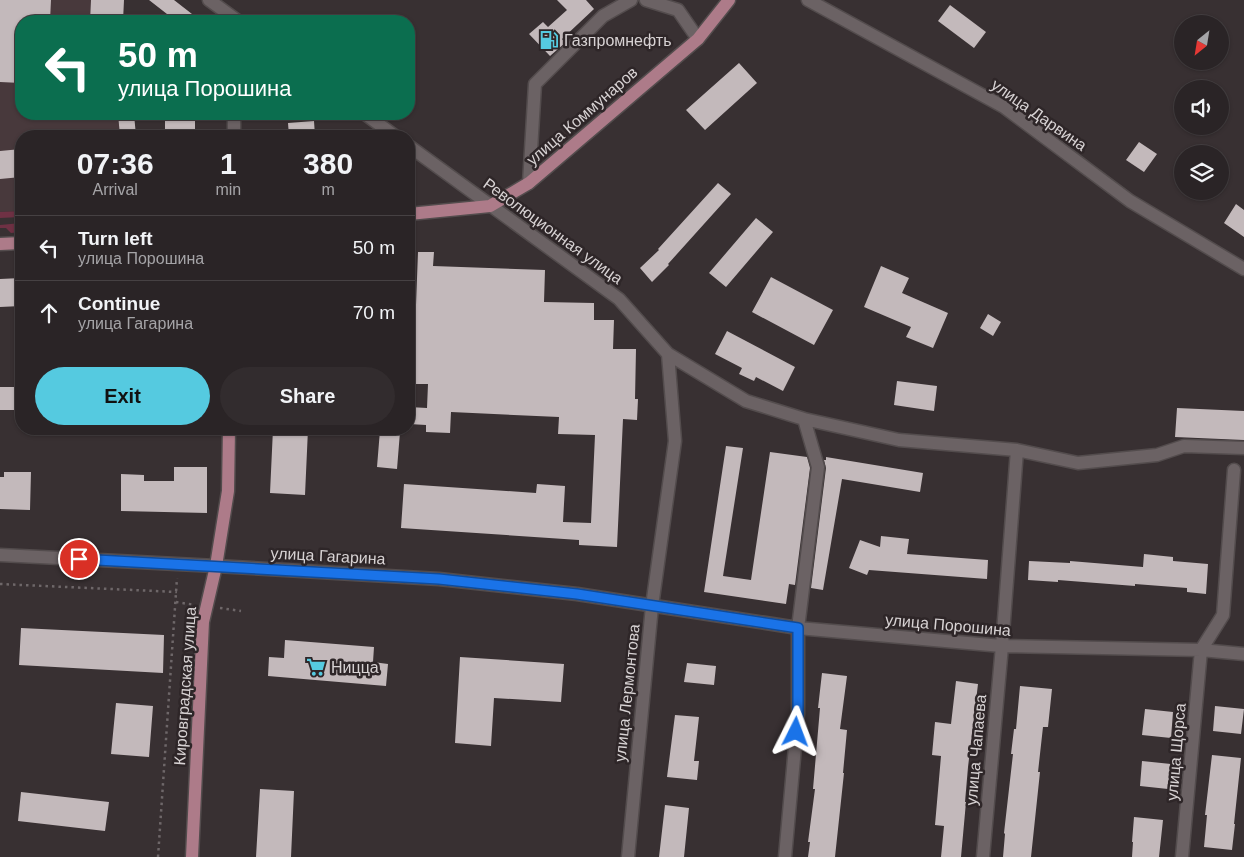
<!DOCTYPE html>
<html lang="en">
<head>
<meta charset="utf-8">
<style>
	body { margin:0; font-family:Arial,sans-serif; background:#322c2e; color:#f1f3f6; height:100vh; display:flex; flex-direction:column; font-size:19px; white-space:nowrap }
	* { box-sizing:border-box; margin:0 }
	p { font-size:16px; color:#a5a4a7 }
	.icon { flex:none; width:28px; height:28px; fill:none; stroke:currentColor; stroke-width:2; stroke-linecap:round; stroke-linejoin:round }
	.map { position:relative; flex:1; overflow:hidden }
	.details { position:absolute; left:15px; top:130px; width:400px; height:305px; display:flex; flex-direction:column; background:#2a2426; border-radius:20px; box-shadow:0 1px 4px #0004,0 0 0 1px #464143 }
	.details>* { flex:none }
	.top-card { position:absolute; left:15px; top:15px; width:400px; height:105px; border-radius:20px; box-shadow:0 1px 4px #0004,0 0 0 1px #464143; background:#0b6e4f; color:#fff; overflow:hidden }
	.needle { width:32px; rotate:210deg }
	.fabs { position:absolute; left:1174px; top:15px; display:grid; gap:10px }
	.fabs a { display:grid; place-items:center; width:55px; height:55px; border-radius:50%; background:#2a2426; box-shadow:0 1px 4px #0004,0 0 0 1px #464143; font-size:25px }
	.pin { position:absolute; display:grid; place-items:center; width:42px; height:42px; color:#fff; margin:-21px; border:2px solid #fff; border-radius:50%; box-shadow:0 1px 5px #0007 }
	.me { position:absolute; width:55px; margin:-28px; rotate:3deg; stroke-linejoin:round; filter:drop-shadow(0 0 4px #0008) }
	.turn { display:flex; align-items:center; gap:18px; height:105px; padding:0 20px; font-size:22px }
	.turn .icon { width:65px; height:65px; stroke-width:2.5 }
	.turn b { display:block; font-size:35px; line-height:42px }
	.eta { display:flex; justify-content:space-evenly; align-items:center; height:85px; text-align:center }
	.eta b { font-size:30px; font-weight:800; line-height:35px }
	.primary-button { display:flex; gap:10px; margin-top:auto; padding:10px 20px }
	.primary-button a { flex:1; height:58px; border-radius:30px; background:#55cae0; color:#111; font-size:20px; font-weight:800; line-height:58px; text-align:center }
	.primary-button a+a { background:#322c2e; color:#f1f3f6 }
	ul { padding:0; list-style:none }
	li { display:flex; align-items:center; gap:15px; height:65px; padding:0 20px; border-top:1px solid #464143 }
	li div { flex:1 }
	li b { display:block; font-size:19px }
	li em { font-style:normal }
	.map>svg:first-child { display:block }
	.built { fill:#48393c }
	.green { fill:#6f3144 }
	.building { fill:#c3b9bb }
	.lines { fill:none; stroke-linecap:round; stroke-linejoin:round }
	.minor-casing { stroke:#534c4d; stroke-width:15 }
	.major-casing { stroke:#534c4d; stroke-width:15 }
	.path { stroke:#6e6769; stroke-width:2.5; stroke-dasharray:2.5 4; stroke-linecap:butt }
	.minor { stroke:#6b6264; stroke-width:12 }
	.major { stroke:#ad7b89; stroke-width:12 }
	.route-casing { stroke:#114b97; stroke-width:12 }
	.route { stroke:#1a73e8; stroke-width:9 }
	.labels { text-anchor:middle; dominant-baseline:central; stroke-width:5; stroke-linejoin:round; paint-order:stroke }
	.poi-label { font-size:16px; fill:#d7d2d3; stroke:#2e2628; text-anchor:start }
	.street-label { font-size:16px; fill:#d7d2d3; stroke:#2e2628 }
</style>
</head>
<body>
<div class="map">
<svg width="1244" height="857" viewBox="0 0 1244 857">
	<rect width="100%" height="100%" fill="#383032"/>
	<path class="built" d="M0 0H91L90 21H21V114H118L120 136H21V211L0 212Z"/>
	<path class="green" d="M21 211V217L0 218V212Z
		M21 223V232L11 233 6 228H0V225Z"/>
	<path class="building" d="M0 0H51L50 21H21V83L0 82Z
		M91 0H124L123 21H90Z
		M149 0H174L201 21H176Z
		M557 0H586L594 9 562 39 565 43 550 56 529 34 543 22 548 27 567 10Z
		M950 5 986 32 974 48 938 21Z
		M739 63 757 83 705 130 686 110Z
		M118 114H134L136 136H120Z
		M165 117H195V136H165Z
		M314 121 315 136H289L288 123Z
		M1139 142 1157 154 1144 172 1126 160Z
		M21 149V177L0 179V151Z
		M718 183 731 194 668 264 669 265 652 282 640 268 659 250 658 249Z
		M1236 204 1244 210V237L1224 223Z
		M756 218 773 232 726 287 709 273Z
		M418 252H434L433 266 545 270 544 302 594 303V320H614L613 349H636L635 399H638L637 420 623 419 617 547 579 545V540L401 528 404 484 536 493 537 484 565 486 563 522 591 523 595 435 558 434 559 417 451 412 450 433 426 432V425L409 424V407L427 408 428 384H413Z
		M881 266 909 278 902 293 948 313 933 348 906 337 911 327 864 307Z
		M771 277 833 310 814 345 752 312Z
		M21 278V306L0 307V279Z
		M988 314 1001 322 993 336 980 328Z
		M727 331 795 367 783 391 756 377 754 381 739 374 742 368 715 354Z
		M897 381 937 386 934 411 894 405Z
		M0 387H21V407H18V410H0Z
		M1177 408 1244 411V440L1175 437Z
		M273 429H308L305 495 270 493Z
		M380 430 400 432 397 469 377 467Z
		M726 446 743 448 723 576 751 580 770 452 807 457 810 468 795 585 789 584 786 604 704 592Z
		M826 457 923 473 920 492 842 479 823 590 811 588 826 468 824 460H826Z
		M174 467H207V513L121 511V474L144 475V481H174Z
		M4 472H31L30 510 0 509V477H4Z
		M881 536 909 539 907 554 988 560 987 579 869 570 867 575 849 568 860 540 880 547Z
		M1144 554 1173 557V561L1208 564 1206 594 1187 592V588L1135 584V586L1058 580V582L1028 580 1029 561 1070 563V561L1143 567Z
		M21 628 164 635 163 673 19 665Z
		M285 640 374 647 373 662 388 664 386 686 268 676 269 657 284 658Z
		M460 657 564 664 561 702 494 698 491 746 455 743Z
		M687 663 716 666 714 685 684 682Z
		M822 673 847 676 840 729 847 730 843 773H844L835 857H808L810 842H808L815 789H813L820 708H818Z
		M956 681 978 684 968 767 965 802H966L961 857H941L944 826 935 825 941 756 932 755 935 722 951 724Z
		M1020 686 1052 689 1048 727H1043L1038 772H1040L1031 857H1003L1005 834 1004 833 1013 754H1011L1014 729H1016Z
		M116 703 153 706 149 757 111 754Z
		M1215 706 1244 709 1241 734 1213 731Z
		M1145 709 1173 712 1171 738 1142 735Z
		M675 715 699 717 694 761H699L697 780 667 777Z
		M1212 755 1241 758 1234 824H1235L1232 850 1204 847 1207 815H1205Z
		M1142 761 1171 764 1168 789 1140 786Z
		M260 789 294 791 291 857H256Z
		M21 792 109 802 105 831 18 821Z
		M665 805 689 808 684 857H659Z
		M1134 817 1163 820 1159 857H1132L1133 842H1132Z"/>
	<g class="lines">
		<g class="minor-casing">
			<path id="minor" d="M209 0 238 21
				M646 0 678 10 698 39
				M808 0 1004 107 1130 201 1244 269
				M365 114 395 136
				M234 136V114
				M409 146 619 299 668 354 746 401 804 419
				M529 183 535 84 603 16 631 0
				M1017 450 1078 463 1157 455 1184 446 1244 448
				M0 555 216 566 439 579 577 594 798 628 1002 646 1201 650 1244 654
				M628 857 652 606 675 441 668 354
				M785 857 798 714V628L818 467 804 419 899 440 1017 450 1002 646 983 857
				M1182 857 1201 650 1223 615 1234 470"/>
		</g>
		<g class="major-casing">
			<path id="major" d="M409 214 490 206 529 183 698 39 729 0
				M0 244 21 243
				M192 857 203 622 216 566 228 491 229 429"/>
		</g>
		<path class="path" d="M0 584 177 592
			M176 602 195 605
			M220 608 241 611
			M158 857 177 578"/>
		<use href="#minor" class="minor"/>
		<use href="#major" class="major"/>
	</g>
	<g class="lines">
		<g class="route-casing">
			<path id="route" d="M79 559 439 579 577 594 798 628V714L796 732"/>
		</g>
		<use href="#route" class="route"/>
	</g>
	<defs>
		<g id="fuel-bare" transform="scale(1.5)"><path d="M-5.5-6h7V0h2V4h1.3V-2.5L3-4.5l.8-.8L6-3V5H2.5V1h-1V6h-7ZM-4.2-4.7v3.2H.2V-4.7Z" fill="#55cae0" stroke="#2e2628" stroke-width="2.5" paint-order="stroke"/></g>
		<g id="supermarket-bare" transform="scale(1.5)"><path d="M-6-5.5h2.5l.6 2H6L4.5 2H-2.5L-4.4-4H-6ZM-1.5 3.2a1.3 1.3 0 1 0 .1 0ZM3 3.2a1.3 1.3 0 1 0 .1 0Z" fill="#55cae0" stroke="#2e2628" stroke-width="2.5" paint-order="stroke"/></g>
	</defs>
	<g fill-rule="evenodd">
		<use href="#fuel-bare" x="549" y="40"/>
		<use href="#supermarket-bare" x="316" y="667"/>
	</g>
	<g class="labels">
		<g class="poi-label">
			<text x="564" y="40">Газпромнефть</text>
			<text x="331" y="667">Ницца</text>
		</g>
		<g class="street-label">
			<text transform="translate(1039 115) rotate(35)">улица Дарвина</text>
			<text transform="translate(582 116) rotate(-41)">улица Коммунаров</text>
			<text transform="translate(553 231) rotate(36)">Революционная улица</text>
			<text transform="translate(328 556) rotate(3)">улица Гагарина</text>
			<text transform="translate(948 625) rotate(5)">улица Порошина</text>
			<text transform="translate(185 686) rotate(-86)">Кировградская улица</text>
			<text transform="translate(627 693) rotate(-84)">улица Лермонтова</text>
			<text transform="translate(976 750) rotate(-85)">улица Чапаева</text>
			<text transform="translate(1176 752) rotate(-85)">улица Щорса</text>
		</g>
	</g>
</svg>
<div class="fabs">
<a><svg class="needle" viewBox="-14 -14 28 28"><path d="M0-13l5 13h-10z" fill="#e53935"/><path d="M0 13l5-13h-10z" fill="#a5a4a7"/></svg></a>
<a><svg class="icon" aria-label="sound" viewBox="0 0 24 24"><path d="M4 9h4l5-4v14l-5-4H4zM17 9q2 3 0 6"/></svg></a>
<a><svg class="icon" aria-label="layers" viewBox="0 0 24 24"><path d="M12 4l9 5-9 5-9-5zM3 14l9 5 9-5"/></svg></a>
</div>
<div class="pin" style="left:79px;top:559px;background:#d93025"><svg class="icon" aria-label="arrive" viewBox="0 0 24 24"><path d="M6 21V4h12l-3 4 3 4H6"/></svg></div>
<svg class="me" style="left:796px;top:732px" viewBox="-20 -20 40 40"><path d="M0-17L14 15 0 8-14 15z" fill="#1a73e8" stroke="#fff" stroke-width="4"/></svg>
<div class="top-card">
<div class="turn"><svg class="icon" aria-label="left" viewBox="0 0 24 24"><path d="M17 20v-9H6M10 6l-5 5 5 5"/></svg><div><b>50 m</b>улица Порошина</div></div>
</div>
<section class="details">
<div class="eta">
<div><b>07:36</b><p>Arrival</p></div>
<div><b>1</b><p>min</p></div>
<div><b>380</b><p>m</p></div>
</div>
<ul>
<li><svg class="icon" aria-label="left" viewBox="0 0 24 24"><path d="M17 20v-9H6M10 6l-5 5 5 5"/></svg><div><b>Turn left</b><p>улица Порошина</p></div><em>50 m</em></li>
<li><svg class="icon" aria-label="ahead" viewBox="0 0 24 24"><path d="M12 20V5M6 11l6-6 6 6"/></svg><div><b>Continue</b><p>улица Гагарина</p></div><em>70 m</em></li>
</ul>
<div class="primary-button"><a>Exit</a><a>Share</a></div>
</section>
</div>
</body>
</html>
